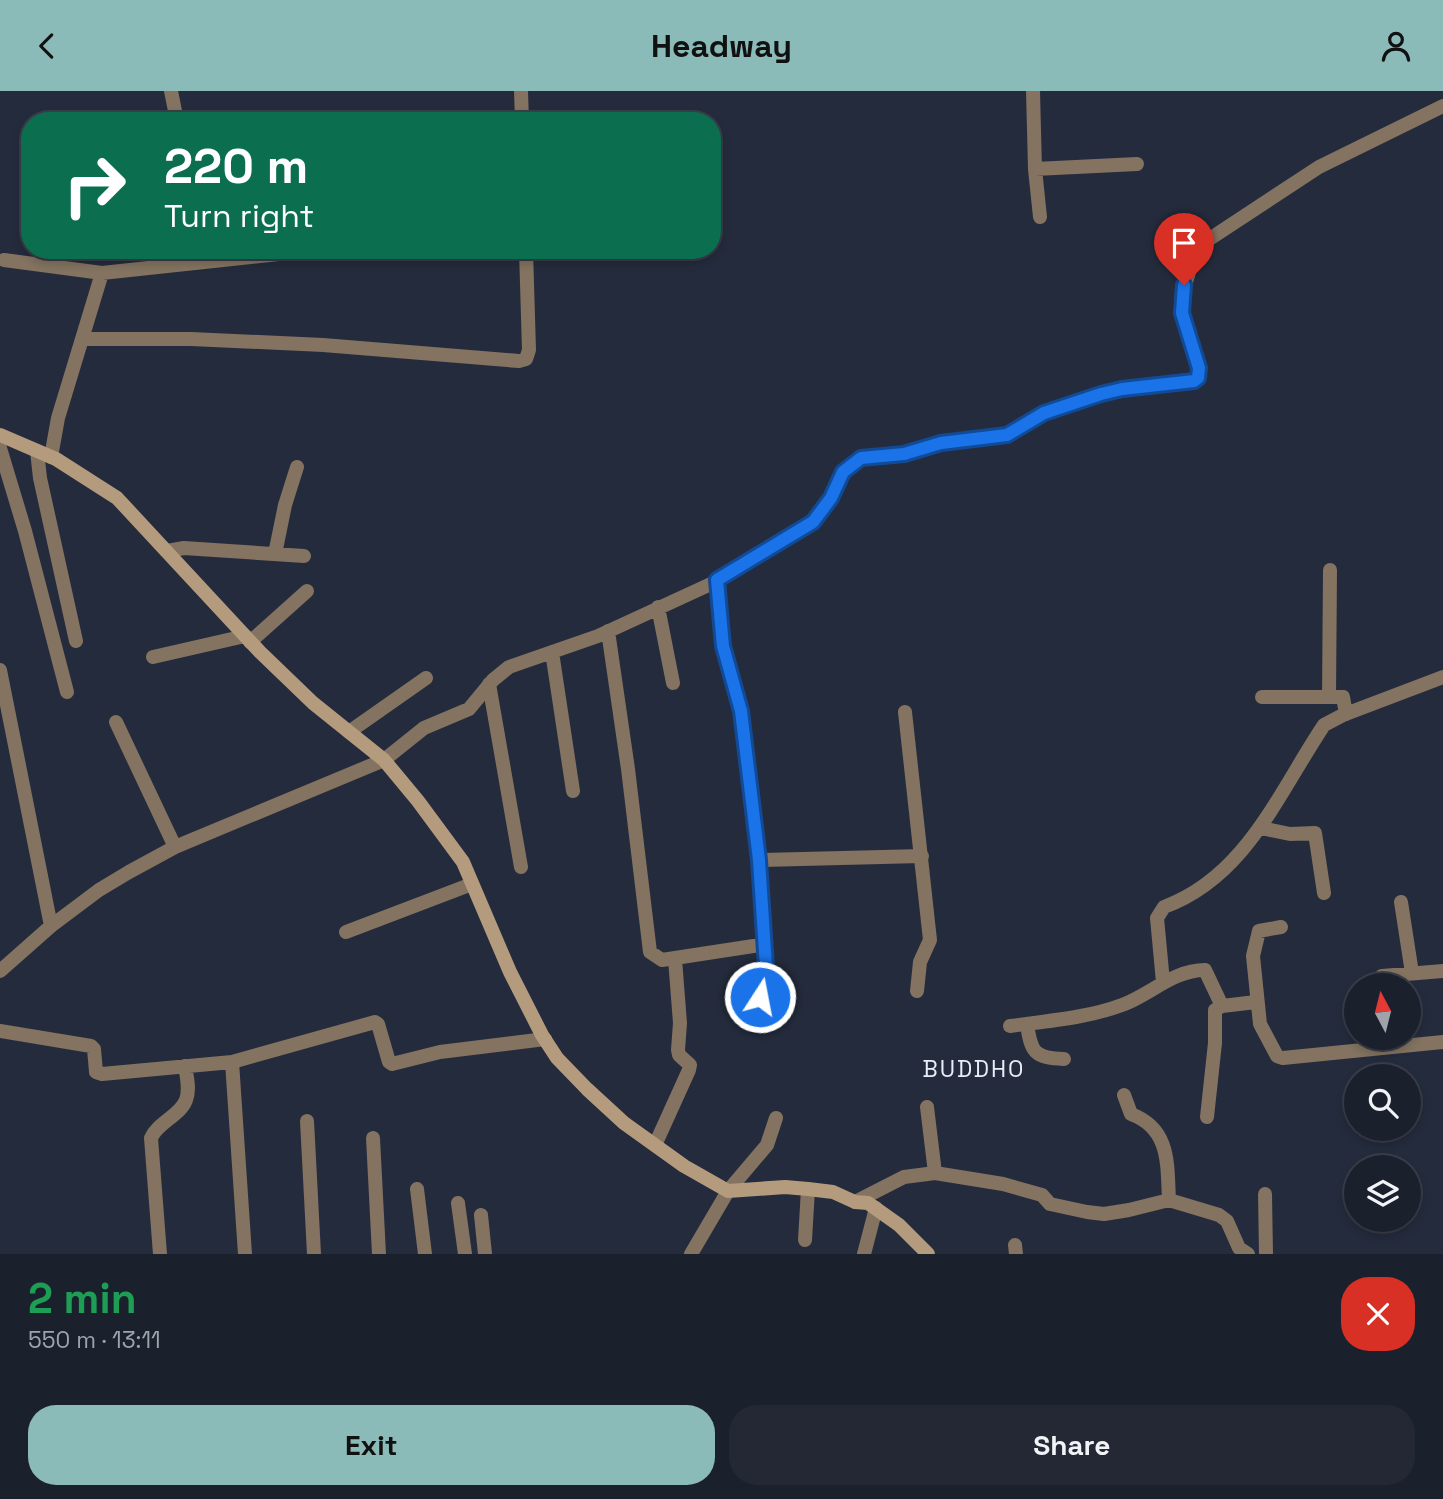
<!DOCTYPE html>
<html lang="en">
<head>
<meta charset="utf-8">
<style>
	body { margin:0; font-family:"Space Grotesk",sans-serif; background:#242835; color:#f1f3f6; height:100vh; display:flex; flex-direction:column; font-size:26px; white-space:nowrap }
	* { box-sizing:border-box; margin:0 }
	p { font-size:23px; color:#a0a3aa }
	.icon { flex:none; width:38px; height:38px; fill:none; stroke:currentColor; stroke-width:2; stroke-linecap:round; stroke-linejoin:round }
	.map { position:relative; height:1163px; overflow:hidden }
	.drawer { display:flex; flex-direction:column; background:#1b202d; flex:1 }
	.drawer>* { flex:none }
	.hud { position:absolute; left:21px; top:21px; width:700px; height:147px; border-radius:28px; box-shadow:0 4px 10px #0003,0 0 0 2px #393e49; background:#0b6e4f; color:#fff; overflow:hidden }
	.needle { width:46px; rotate:353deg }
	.controls { position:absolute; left:1344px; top:882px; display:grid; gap:14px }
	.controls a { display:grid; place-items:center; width:77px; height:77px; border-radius:50%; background:#1b202d; box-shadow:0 4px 10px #0003,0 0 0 2px #393e49; font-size:35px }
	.pin { position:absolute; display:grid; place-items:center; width:60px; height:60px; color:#fff; margin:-72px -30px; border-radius:50% 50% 50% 0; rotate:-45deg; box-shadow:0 0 7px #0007 }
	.pin .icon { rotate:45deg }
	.me { position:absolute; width:77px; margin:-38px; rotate:11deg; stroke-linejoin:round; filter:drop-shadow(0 0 5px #0008) }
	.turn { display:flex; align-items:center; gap:24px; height:147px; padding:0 28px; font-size:32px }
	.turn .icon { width:91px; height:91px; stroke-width:2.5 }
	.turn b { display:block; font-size:49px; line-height:60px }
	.round { display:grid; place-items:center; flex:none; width:74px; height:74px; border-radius:28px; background:#242835 }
	.overview { display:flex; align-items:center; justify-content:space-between; height:119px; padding:0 28px }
	h1 { font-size:42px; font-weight:700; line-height:52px; color:#1e9e55 }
	.primary-button { display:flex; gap:14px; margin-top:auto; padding:14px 28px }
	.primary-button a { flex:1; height:80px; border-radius:28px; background:#8bbbb9; color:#111; font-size:28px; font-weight:700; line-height:80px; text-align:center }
	.primary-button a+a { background:#242835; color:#f1f3f6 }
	header { display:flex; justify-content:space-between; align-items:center; height:91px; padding:0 28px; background:#8bbbb9; color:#111; font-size:32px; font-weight:700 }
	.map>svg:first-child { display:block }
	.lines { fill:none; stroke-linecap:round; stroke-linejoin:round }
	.street { stroke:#837360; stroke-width:14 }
	.secondary { stroke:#b59b7d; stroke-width:14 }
	.route-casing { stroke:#114b97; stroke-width:18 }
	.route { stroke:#1a73e8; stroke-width:12 }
	.labels { text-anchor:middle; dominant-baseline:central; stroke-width:7; stroke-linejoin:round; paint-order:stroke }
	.quarter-label { font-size:23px; letter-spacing:2px; fill:#e8edf8; stroke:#242b3c }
</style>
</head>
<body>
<header><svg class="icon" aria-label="back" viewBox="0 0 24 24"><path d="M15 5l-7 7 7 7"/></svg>Headway<svg class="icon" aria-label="person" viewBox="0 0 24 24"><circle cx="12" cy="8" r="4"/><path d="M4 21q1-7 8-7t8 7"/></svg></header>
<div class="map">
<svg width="1443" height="1163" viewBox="0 0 1443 1163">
	<rect width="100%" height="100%" fill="#242b3c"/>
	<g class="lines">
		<path class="street" d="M171 0 177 30
			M521 0 522 30
			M1033 0 1035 78 1040 126
			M1035 78 1137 73
			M4 169 102 182 306 160
			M83 248H191L323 254 519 270 526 268 529 259 526 159
			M0 357 25 440 67 601
			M37 360 40 387 76 550
			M51 366 58 327 102 182
			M167 460 184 457 304 465
			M275 463 285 414 297 376
			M717 489 723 555 741 620 759 769 766 875 760 906
			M658 516 673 592
			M608 540 628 678 650 861 662 869 766 853
			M250 551 307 500
			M552 561 573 700
			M153 566 245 545
			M0 579 51 835
			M489 593 521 776
			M1262 606H1343L1346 623
			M1329 606 1330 479
			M905 621 930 849 920 871 917 900
			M116 631 175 756
			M349 641 426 587
			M1261 737 1290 743 1315 742 1324 802
			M759 769 922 765
			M1401 811 1412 882
			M1281 836 1259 840 1253 865 1260 933 1277 965 1283 967 1443 951
			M346 841 472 793
			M0 880 51 835 99 799 129 781 175 756 384 669 424 637 469 618 493 589 509 576 598 545 713 492 801 439 813 431 830 407 843 381 861 367 904 363 941 352 1007 344 1044 322 1101 303 1122 298 1193 290 1198 287 1199 277 1182 221 1181 207 1191 175 1208 149 1319 76 1443 15
			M1163 891 1157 827 1164 816C1246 786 1279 701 1324 634L1343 624 1443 586
			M1380 894 1382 885 1443 880
			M1027 933C1031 961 1034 967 1064 968
			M1010 935C1047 930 1087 927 1122 914 1150 904 1173 879 1205 879L1222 915 1256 911
			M0 940 91 955 94 958 96 981 102 983 232 971 375 931 378 933 389 971 392 973 440 961 545 948
			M232 971 245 1163
			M1124 1004 1131 1023C1171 1038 1167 1074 1169 1109
			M927 1016 935 1082
			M1207 1026 1215 952V919L1222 915
			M307 1030 314 1163
			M373 1047 379 1163
			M655 1054 689 979 690 974 679 964 678 959 680 932 675 868
			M417 1098 425 1163
			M1265 1103 1266 1163
			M855 1111 904 1086 935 1082 1003 1093 1042 1104 1050 1113 1087 1121 1104 1123 1129 1119 1169 1109 1219 1124 1227 1130 1239 1157 1248 1163
			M458 1112 465 1163
			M481 1124 485 1163
			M805 1149 808 1098
			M1015 1154 1016 1163
			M160 1163 151 1047C158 1031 180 1025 186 1009 190 999 187 986 185 975
			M691 1163 728 1100 767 1054 776 1027
			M864 1163 876 1117"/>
		<path class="secondary" d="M0 344 56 368 117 407 260 561 313 612 384 669 418 710 463 771 510 881 542 944 557 967 587 998 624 1032 684 1075 728 1100 785 1096 808 1098 833 1101 855 1111 868 1112 899 1134 928 1163"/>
	</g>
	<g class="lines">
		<g class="route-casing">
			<path id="route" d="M760 906 766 876 759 769 741 620 723 555 717 489 813 431 831 407 843 381 861 367 904 363 941 352 1007 344 1044 322 1101 303 1122 298 1194 290 1198 287 1199 277 1182 222 1184 194"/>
		</g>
		<use href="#route" class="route"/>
	</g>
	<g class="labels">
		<g class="quarter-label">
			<text x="974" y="978">BUDDHO</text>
		</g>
	</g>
</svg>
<div class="controls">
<a><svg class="needle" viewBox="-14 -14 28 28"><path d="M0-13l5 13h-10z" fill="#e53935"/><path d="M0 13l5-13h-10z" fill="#a0a3aa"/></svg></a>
<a><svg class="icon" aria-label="search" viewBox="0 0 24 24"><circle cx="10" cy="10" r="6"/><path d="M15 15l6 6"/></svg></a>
<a><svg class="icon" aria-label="layers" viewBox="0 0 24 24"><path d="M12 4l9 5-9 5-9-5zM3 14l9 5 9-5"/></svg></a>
</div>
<div class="pin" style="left:1184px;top:194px;background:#d93025"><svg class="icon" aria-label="arrive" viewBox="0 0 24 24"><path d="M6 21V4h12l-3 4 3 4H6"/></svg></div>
<svg class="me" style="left:760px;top:906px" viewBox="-20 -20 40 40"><circle r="17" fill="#1a73e8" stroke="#fff" stroke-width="3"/><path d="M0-11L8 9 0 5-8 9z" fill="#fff"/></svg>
<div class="hud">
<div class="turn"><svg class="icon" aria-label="right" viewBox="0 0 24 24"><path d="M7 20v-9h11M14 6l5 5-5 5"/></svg><div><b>220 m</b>Turn right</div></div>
</div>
</div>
<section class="drawer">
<div class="overview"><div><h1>2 min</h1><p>550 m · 13:11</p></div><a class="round" style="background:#d93025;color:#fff"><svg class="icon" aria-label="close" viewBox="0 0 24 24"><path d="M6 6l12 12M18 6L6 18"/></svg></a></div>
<div class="primary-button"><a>Exit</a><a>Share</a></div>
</section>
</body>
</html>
